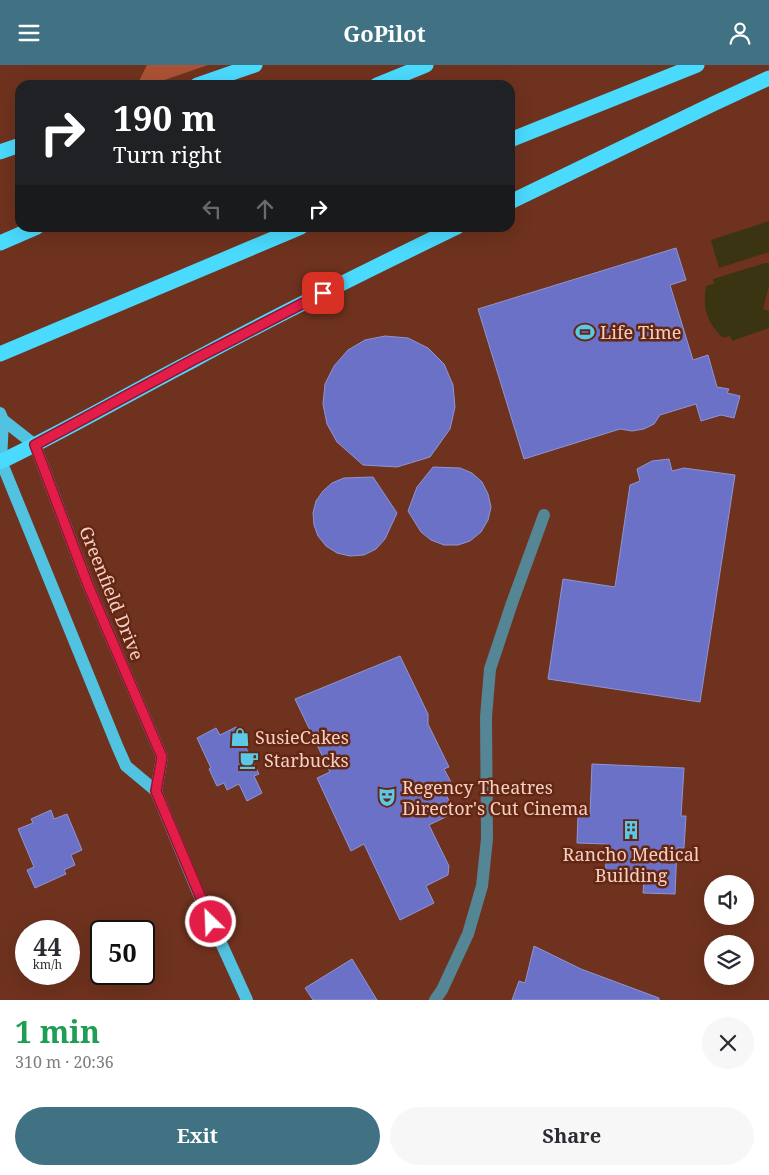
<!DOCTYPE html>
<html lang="en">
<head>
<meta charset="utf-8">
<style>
	body { margin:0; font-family:"Noto Serif",serif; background:#f7f7f7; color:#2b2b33; height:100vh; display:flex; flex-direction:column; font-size:19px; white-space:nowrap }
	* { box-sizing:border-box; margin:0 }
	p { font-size:16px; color:#7c7c81 }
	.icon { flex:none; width:28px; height:28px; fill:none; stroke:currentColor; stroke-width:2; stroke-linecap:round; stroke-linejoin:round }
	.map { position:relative; height:935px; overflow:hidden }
	.side { display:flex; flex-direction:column; background:#fff; flex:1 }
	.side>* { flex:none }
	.top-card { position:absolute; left:15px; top:15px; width:500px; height:152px; border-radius:15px; box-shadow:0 5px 20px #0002; background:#202124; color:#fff; overflow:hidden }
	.controls { position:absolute; left:704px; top:810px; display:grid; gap:10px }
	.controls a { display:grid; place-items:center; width:50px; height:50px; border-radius:50%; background:#fff; box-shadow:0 5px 20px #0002; font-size:25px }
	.speed { position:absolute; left:15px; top:855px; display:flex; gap:10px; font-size:25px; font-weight:700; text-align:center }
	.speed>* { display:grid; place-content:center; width:65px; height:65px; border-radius:50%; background:#fff; box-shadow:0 5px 20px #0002; line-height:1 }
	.speed small { font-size:12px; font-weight:400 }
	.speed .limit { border:2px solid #111; border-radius:8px; background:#fff; color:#111 }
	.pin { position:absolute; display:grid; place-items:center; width:42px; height:42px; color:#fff; margin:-21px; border-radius:10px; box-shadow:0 2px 8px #0006 }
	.me { position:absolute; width:55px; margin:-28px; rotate:336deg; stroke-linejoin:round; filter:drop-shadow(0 0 4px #0008) }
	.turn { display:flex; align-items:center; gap:18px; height:105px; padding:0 15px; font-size:22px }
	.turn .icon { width:65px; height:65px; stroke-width:2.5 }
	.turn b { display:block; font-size:35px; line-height:42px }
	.lanes { display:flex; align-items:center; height:48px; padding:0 15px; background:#0003; justify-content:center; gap:25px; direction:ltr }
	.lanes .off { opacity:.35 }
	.round { display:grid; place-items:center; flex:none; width:52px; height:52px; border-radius:26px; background:#f7f7f7 }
	.head { display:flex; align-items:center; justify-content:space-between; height:85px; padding:0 15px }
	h1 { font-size:30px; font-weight:700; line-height:38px; color:#1e9e55 }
	.action { display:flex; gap:10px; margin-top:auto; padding:10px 15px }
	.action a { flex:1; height:58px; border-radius:30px; background:#407284; color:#fff; font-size:20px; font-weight:700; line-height:58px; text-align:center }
	.action a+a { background:#f7f7f7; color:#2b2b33 }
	header { display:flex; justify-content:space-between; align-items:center; height:65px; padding:0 15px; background:#407284; color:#fff; font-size:22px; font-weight:700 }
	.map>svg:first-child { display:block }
	.green { fill:#aa5235 }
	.water { fill:#3b3412 }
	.building { fill:#6b71c6; stroke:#8e96d4 }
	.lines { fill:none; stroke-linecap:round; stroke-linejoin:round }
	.minor { stroke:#548695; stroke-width:12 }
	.major { stroke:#51c2e0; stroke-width:12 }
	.highway { stroke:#4adafe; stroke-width:15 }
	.route-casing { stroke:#92132f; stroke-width:12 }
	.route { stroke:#e11d48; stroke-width:9 }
	.labels { text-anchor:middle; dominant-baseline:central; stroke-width:5; stroke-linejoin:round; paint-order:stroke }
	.poi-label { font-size:18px; fill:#f5cfc3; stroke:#632713; text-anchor:start }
	.street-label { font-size:18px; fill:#f5cfc3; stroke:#632713 }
</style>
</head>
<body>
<header><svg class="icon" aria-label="menu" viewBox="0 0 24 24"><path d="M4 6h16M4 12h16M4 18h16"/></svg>GoPilot<svg class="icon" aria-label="person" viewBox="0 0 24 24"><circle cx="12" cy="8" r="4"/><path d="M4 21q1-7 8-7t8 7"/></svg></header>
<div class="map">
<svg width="769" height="935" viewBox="0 0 769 935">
	<rect width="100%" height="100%" fill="#6f321e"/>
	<path class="green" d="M147 0H208L150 20H137Z"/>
	<path class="water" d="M769 156V187L719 203 711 175Z
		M765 198H769V221L763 244 769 246V263L732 276 730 271 723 273C707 257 702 244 706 221L714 219 713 214Z"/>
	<path class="building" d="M676 183 686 215 670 220 693 295 708 290 717 322 729 324 727 328 740 331 734 353 721 350 701 356 696 339 660 350 654 359 644 364 632 366 620 364 524 394 478 244Z
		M385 271 408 273 428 283 444 299 453 320 455 342 450 364 430 392 397 402 363 400 337 377 327 359 323 339 325 319 334 301 348 285 365 275Z
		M669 394 672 406 684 403 735 410 700 637 548 614 563 514 615 522 630 420 640 416 637 404 652 396Z
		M433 402 460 403 472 408 482 417 488 429 491 442 488 455 481 467 470 476 458 480H444L431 475 421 467 408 446 417 422Z
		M373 412 397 448 385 474 376 484 364 490 350 491 337 488 326 481 318 471 314 460 313 448 316 436 323 426 332 418 344 413Z
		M400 591 428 649V659L449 702 444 704 452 719 443 723 452 742V749L429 760 449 801 448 810 426 821 434 838 400 855 364 779 351 786 317 713 330 707 295 634Z
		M236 662 237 665 240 663 248 680 245 681 259 709 254 711 262 728 247 736 239 719 227 725 224 718 217 721 209 704 211 703 197 673 216 663 220 670Z
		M592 699 684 703 681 751H686L684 783H677L675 829 643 828 644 814 605 813 607 779 577 778 578 749 590 750Z
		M51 745 54 754 67 749 82 785 71 790 75 800 64 805 66 809 35 823 27 805 34 802 18 764 33 758 31 754Z
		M534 881 581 904 659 933V935H512L519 916 525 918Z
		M352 894 377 935H313L305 923Z"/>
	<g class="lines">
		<path class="minor" d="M435 935 442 925 468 869 482 821 487 774 486 652 490 604 512 538 544 450"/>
		<path class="major" d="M0 348 3 355 1 396 118 683 126 701 156 726 197 825 247 935
			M3 355 35 380 88 520 162 692 156 726"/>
		<path class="highway" d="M197 20 255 0
			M377 20 426 0
			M510 75 697 0
			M0 87 20 80
			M510 137 713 39 769 13
			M0 178 37 162
			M0 289 301 162
			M0 397C65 366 128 329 192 296 279 249 368 205 457 162"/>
	</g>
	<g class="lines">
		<g class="route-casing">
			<path id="route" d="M211 857 156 726 162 692 88 520 35 380 193 295 323 228"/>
		</g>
		<use href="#route" class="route"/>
	</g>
	<defs>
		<g id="stadium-bare" transform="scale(1.5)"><path d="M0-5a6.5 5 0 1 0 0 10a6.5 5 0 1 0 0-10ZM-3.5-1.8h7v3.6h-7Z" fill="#5ac8e6" stroke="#632713" stroke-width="2.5" paint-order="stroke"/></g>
		<g id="shop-bare" transform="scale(1.5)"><path d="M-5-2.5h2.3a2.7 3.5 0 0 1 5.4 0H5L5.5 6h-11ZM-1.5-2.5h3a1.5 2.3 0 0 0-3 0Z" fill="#5ac8e6" stroke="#632713" stroke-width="2.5" paint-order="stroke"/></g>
		<g id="cafe-bare" transform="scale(1.5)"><path d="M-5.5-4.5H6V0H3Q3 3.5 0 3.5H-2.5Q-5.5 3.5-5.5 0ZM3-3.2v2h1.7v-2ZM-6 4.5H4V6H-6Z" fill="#5ac8e6" stroke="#632713" stroke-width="2.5" paint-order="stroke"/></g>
		<g id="theatre-bare" transform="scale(1.5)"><path d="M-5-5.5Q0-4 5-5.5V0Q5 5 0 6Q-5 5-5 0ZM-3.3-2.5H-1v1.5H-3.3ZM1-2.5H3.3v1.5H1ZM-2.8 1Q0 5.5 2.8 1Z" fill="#5ac8e6" stroke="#632713" stroke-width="2.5" paint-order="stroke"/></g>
		<g id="building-bare" transform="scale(1.5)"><path d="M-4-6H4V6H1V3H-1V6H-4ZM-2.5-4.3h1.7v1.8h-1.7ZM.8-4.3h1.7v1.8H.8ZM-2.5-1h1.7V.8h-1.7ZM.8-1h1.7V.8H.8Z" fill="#5ac8e6" stroke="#632713" stroke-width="2.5" paint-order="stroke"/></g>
	</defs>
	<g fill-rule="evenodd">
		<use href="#stadium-bare" x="585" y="267"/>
		<use href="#shop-bare" x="240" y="672"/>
		<use href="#cafe-bare" x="249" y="695"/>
		<use href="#theatre-bare" x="387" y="732"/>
		<use href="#building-bare" x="631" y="765"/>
	</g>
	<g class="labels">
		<g class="poi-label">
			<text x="600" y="267">Life Time</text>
			<text x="255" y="672">SusieCakes</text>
			<text x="264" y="695">Starbucks</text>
			<text x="402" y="722">Regency Theatres<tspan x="402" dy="21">Director's Cut Cinema</tspan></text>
			<text x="631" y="789" text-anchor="middle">Rancho Medical<tspan x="631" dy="21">Building</tspan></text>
		</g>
		<g class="street-label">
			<text transform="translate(112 528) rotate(68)">Greenfield Drive</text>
		</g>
	</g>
</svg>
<div class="controls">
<a><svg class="icon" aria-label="sound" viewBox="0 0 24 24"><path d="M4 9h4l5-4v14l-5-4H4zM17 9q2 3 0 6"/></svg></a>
<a><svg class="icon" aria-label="layers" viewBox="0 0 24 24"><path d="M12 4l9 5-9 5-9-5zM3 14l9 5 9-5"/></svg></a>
</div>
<div class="speed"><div>44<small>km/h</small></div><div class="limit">50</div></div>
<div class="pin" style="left:323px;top:228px;background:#d93025"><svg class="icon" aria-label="arrive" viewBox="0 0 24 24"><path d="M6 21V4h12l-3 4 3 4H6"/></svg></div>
<svg class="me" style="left:211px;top:857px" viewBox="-20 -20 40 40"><circle r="17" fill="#e11d48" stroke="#fff" stroke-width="3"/><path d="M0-11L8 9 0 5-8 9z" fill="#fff"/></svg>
<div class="top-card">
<div class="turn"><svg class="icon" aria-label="right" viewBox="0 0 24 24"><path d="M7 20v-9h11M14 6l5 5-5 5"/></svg><div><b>190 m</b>Turn right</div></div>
<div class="lanes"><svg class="icon off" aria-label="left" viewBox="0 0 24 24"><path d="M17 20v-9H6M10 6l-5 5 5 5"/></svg><svg class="icon off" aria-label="ahead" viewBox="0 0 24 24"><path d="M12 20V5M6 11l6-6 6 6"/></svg><svg class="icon" aria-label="right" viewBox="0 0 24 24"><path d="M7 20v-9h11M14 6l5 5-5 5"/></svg></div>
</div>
</div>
<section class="side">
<div class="head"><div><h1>1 min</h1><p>310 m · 20:36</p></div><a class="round"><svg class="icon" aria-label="close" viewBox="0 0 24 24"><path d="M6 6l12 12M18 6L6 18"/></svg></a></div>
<div class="action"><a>Exit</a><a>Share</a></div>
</section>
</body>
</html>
